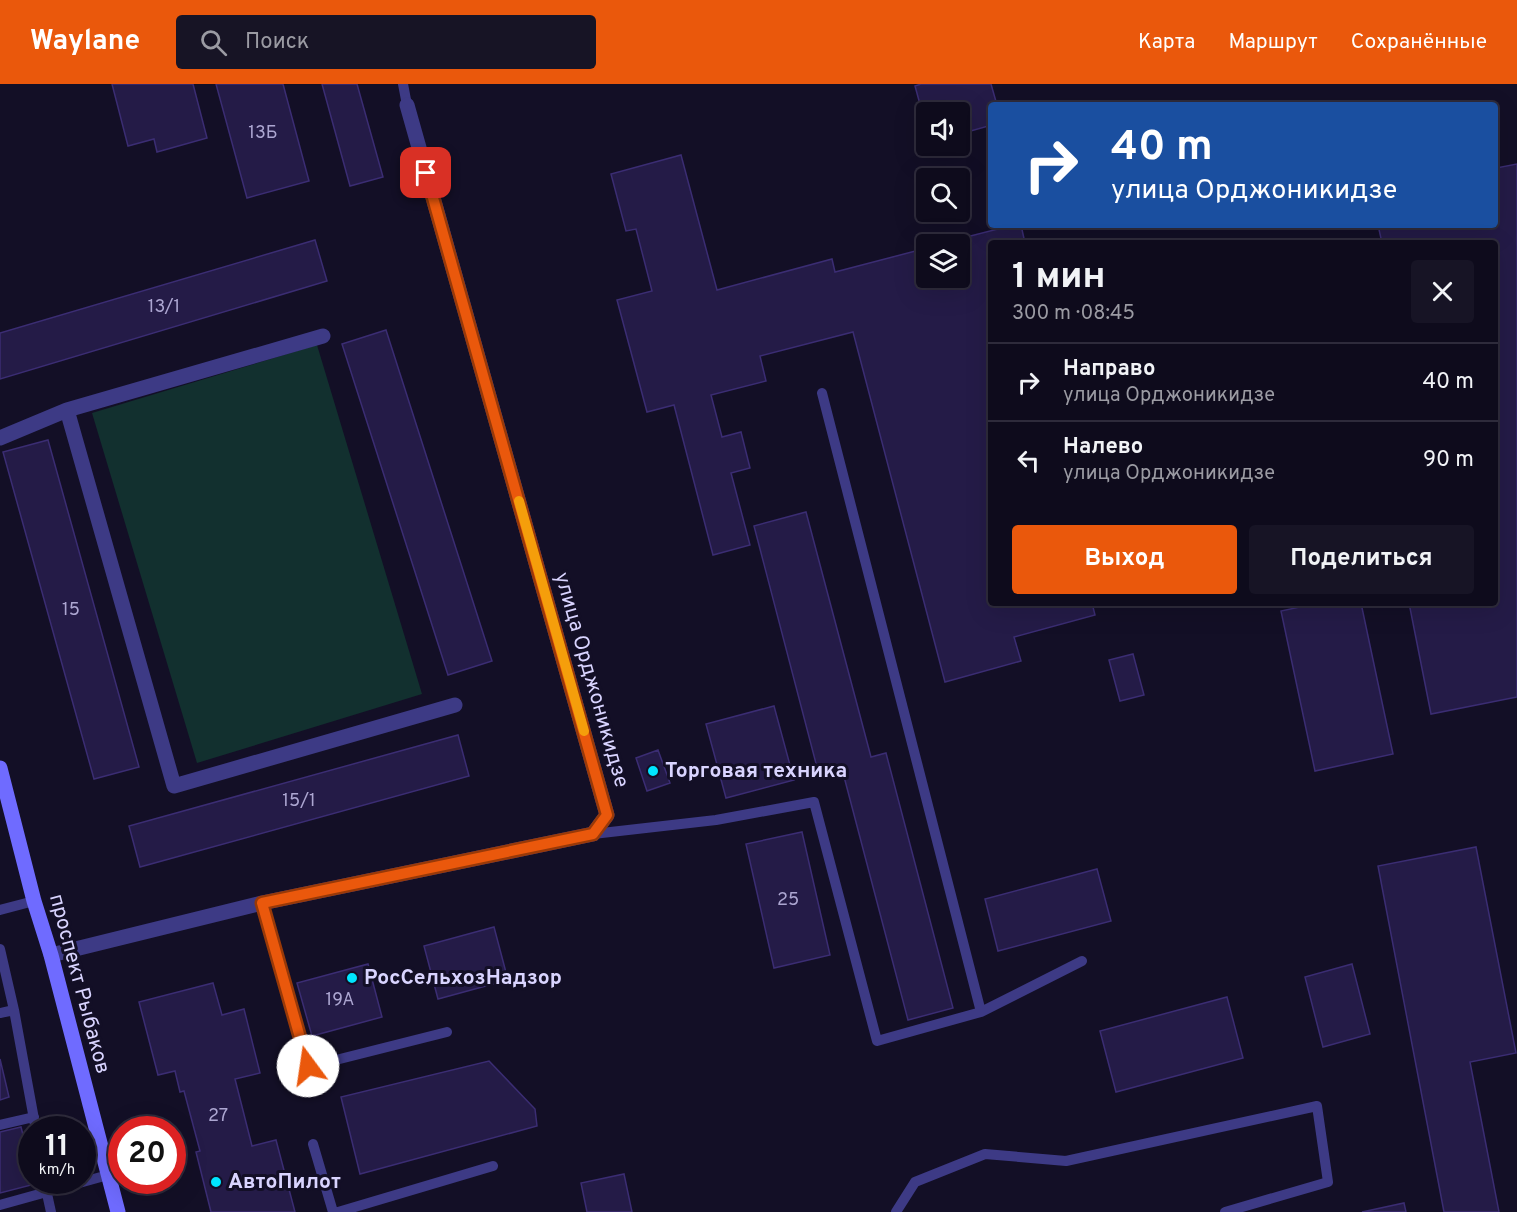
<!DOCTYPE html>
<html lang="ru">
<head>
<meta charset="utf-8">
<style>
	body { margin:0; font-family:Overpass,sans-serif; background:#171425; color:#f1f3f6; height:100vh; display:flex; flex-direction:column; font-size:22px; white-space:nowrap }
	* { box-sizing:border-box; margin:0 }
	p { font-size:20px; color:#9b9ba3 }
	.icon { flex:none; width:33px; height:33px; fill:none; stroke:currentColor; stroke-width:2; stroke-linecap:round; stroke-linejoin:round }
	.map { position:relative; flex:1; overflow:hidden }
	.sheet { position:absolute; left:988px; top:156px; width:510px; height:366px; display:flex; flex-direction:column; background:#0e0b1c; border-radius:6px; box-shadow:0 6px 24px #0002,0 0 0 2px #2e2b3b }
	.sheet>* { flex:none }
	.guide { position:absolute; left:988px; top:18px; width:510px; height:126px; border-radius:6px; box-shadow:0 6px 24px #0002,0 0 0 2px #2e2b3b; background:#1a4fa0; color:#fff; overflow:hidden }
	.controls { position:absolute; left:916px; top:18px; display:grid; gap:12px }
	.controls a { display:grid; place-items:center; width:54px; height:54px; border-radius:6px; background:#0e0b1c; box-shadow:0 6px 24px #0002,0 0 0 2px #2e2b3b; font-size:30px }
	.speed { position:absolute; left:18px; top:1032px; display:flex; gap:12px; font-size:30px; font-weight:700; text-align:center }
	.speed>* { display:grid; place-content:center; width:78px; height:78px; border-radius:50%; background:#0e0b1c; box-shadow:0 6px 24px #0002,0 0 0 2px #2e2b3b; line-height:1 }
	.speed small { font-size:15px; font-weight:400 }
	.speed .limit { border:9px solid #d22; background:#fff; color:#111 }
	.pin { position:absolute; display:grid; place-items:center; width:51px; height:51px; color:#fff; margin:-26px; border-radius:12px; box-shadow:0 3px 9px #0006 }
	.me { position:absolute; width:66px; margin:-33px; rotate:346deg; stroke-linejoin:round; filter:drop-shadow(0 0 4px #0008) }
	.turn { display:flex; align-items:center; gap:21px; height:126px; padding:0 24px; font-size:27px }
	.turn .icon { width:78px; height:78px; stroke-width:2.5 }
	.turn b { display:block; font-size:42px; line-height:51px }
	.round { display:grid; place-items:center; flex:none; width:63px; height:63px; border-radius:6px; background:#171425 }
	.overview { display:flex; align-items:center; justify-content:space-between; height:102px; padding:0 24px }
	h1 { font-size:36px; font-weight:700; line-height:45px }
	.primary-button { display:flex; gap:12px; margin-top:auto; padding:12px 24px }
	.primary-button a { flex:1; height:69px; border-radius:6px; background:#ea580c; color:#fff; font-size:24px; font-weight:700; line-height:69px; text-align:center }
	.primary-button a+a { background:#171425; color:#f1f3f6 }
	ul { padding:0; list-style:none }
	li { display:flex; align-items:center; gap:18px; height:78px; padding:0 24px; border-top:2px solid #2e2b3b }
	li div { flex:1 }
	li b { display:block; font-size:22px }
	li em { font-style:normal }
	header { display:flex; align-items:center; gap:36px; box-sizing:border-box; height:84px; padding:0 30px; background:#ea580c; color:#fff }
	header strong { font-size:28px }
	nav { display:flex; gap:33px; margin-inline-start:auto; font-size:21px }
	.search { width:420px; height:54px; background:#171425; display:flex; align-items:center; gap:15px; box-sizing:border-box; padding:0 21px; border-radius:6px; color:#9b9ba3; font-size:22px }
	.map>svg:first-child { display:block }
	.green { fill:#12302f }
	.building { fill:#241b47; stroke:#3b2d73; stroke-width:1.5 }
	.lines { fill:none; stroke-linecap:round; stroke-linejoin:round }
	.service { stroke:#3d3a85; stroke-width:10 }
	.minor { stroke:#3d3a85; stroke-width:15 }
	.secondary { stroke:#6f6bff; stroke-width:15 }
	.route-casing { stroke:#983908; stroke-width:15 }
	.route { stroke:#ea580c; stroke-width:10 }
	.slow { stroke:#f59e0b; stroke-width:10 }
	.poi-dot { fill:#00e5ff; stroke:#130f26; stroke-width:2 }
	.labels { text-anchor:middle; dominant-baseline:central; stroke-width:6; stroke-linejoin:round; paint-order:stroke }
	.number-label { font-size:18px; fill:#aca6d1 }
	.street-label { font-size:21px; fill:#d9d4ff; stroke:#130f26 }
	.poi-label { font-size:21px; font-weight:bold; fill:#d9d4ff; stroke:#130f26; text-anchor:start }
</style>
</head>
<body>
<header>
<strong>Waylane</strong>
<div class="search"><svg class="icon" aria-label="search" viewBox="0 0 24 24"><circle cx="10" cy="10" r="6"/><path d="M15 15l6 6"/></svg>Поиск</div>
<nav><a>Карта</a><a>Маршрут</a><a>Сохранённые</a></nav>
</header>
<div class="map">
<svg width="1517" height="1128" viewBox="0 0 1517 1128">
	<rect width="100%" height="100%" fill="#130f26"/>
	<path class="green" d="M317 261 422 610 197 679 92 329Z"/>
	<path class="building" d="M112 0H193L207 54 157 68 154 55 128 62Z
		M216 0H283L309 97 247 114Z
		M322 0H357L383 93 350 102Z
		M921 0H991L997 21H992V41L960 50V28H927V46L915 2Z
		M681 71 717 206 832 175 835 188 927 164V194H960V160H939L998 145 997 141H1021L1025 159H992V519H1092L1095 531 1014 553 1021 577 945 598 853 248 760 272 766 297 711 311 722 353 741 348 750 384 731 389 750 461 713 471 674 321 647 328 617 216 652 207 636 145 626 147 611 90Z
		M1517 80V613L1431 630 1409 519H1496V159H1382L1378 141H1496V84Z
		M315 156 327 197 0 295V249Z
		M386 246 492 577 448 591 342 260Z
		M48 356 139 683 94 695 3 368Z
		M806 428 871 673 886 669 953 924 908 936 842 685 819 691 754 442Z
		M1318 519H1361L1393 670 1315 687 1281 527Z
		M1133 570 1144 611 1120 617 1109 576Z
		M774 622 794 696 726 714 706 640Z
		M458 651 469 692 140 783 129 742Z
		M658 666 670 699 647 707 636 674Z
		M802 748 830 871 774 884 746 760Z
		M1476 763 1516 969 1470 978 1499 1128H1444L1378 782Z
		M1097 785 1111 837 998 867 985 815Z
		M494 843 508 896 438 915 424 862Z
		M368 880 382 933 312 952 297 899Z
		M1352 880 1370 950 1323 963 1305 893Z
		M213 899 222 931 244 925 260 989 235 995 252 1062 276 1056 295 1128H211L196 1068 200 1067 184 1007 180 1008 175 987 158 991 139 918Z
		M1227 913 1243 974 1116 1008 1100 947Z
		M0 975 9 1013 0 1016Z
		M489 977 535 1025 537 1042 360 1090 341 1013Z
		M21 1043 32 1087V1096H34L35 1100 0 1109V1048Z
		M624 1090 632 1128H587L581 1099Z
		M1404 1119 1406 1128H1362Z"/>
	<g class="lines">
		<path class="service" d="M403 0 407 21
			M822 309 981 928
			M593 750 716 736 814 718 877 957 981 928 1082 877
			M262 819 308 983 447 948
			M0 826 34 817
			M0 865 14 926 36 1046
			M0 929 14 926
			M0 1041 34 1033
			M313 1060 333 1128
			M44 1096 51 1128
			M0 1121 108 1091
			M338 1128 493 1082
			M896 1128 915 1098 985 1070 1066 1077 1317 1022 1328 1098 1225 1128"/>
		<path class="minor" d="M67 326 323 252
			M0 354 67 326 174 702 455 621
			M51 871 262 819 593 750 607 731 407 21"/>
		<path class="secondary" d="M0 684 34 817 51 871 118 1128"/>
	</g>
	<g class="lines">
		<g class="route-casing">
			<path id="route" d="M308 982 262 819 593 750 607 731 426 89"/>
		</g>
		<use href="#route" class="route"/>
		<path class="slow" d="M519 417 584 647"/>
	</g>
	<g class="poi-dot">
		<circle cx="653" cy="687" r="6"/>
		<circle cx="352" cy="894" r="6"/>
		<circle cx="216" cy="1098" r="6"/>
	</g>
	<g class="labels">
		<g class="number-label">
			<text x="263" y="49">13Б</text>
			<text x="164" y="223">13/1</text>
			<text x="71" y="526">15</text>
			<text x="299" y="717">15/1</text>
			<text x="788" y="816">25</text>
			<text x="340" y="916">19А</text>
			<text x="218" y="1032">27</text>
		</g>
		<g class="street-label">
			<text transform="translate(591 596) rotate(74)">улица Орджоникидзе</text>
			<text transform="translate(79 900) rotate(75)">проспект Рыбаков</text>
		</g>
		<g class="poi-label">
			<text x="665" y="687">Торговая техника</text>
			<text x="364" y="894">РосСельхозНадзор</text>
			<text x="228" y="1098">АвтоПилот</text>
		</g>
	</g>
</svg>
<div class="controls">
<a><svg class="icon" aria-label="sound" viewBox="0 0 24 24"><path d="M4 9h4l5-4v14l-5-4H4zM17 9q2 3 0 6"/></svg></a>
<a><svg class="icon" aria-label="search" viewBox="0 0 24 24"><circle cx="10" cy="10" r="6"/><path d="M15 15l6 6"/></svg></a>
<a><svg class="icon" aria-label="layers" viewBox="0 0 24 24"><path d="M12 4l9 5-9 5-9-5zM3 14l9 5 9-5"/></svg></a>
</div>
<div class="speed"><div>11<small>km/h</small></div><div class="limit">20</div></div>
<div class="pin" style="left:426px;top:89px;background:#d93025"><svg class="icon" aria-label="arrive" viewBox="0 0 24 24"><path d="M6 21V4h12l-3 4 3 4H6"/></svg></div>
<svg class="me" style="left:308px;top:982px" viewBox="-20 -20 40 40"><circle r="19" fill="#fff"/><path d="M0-13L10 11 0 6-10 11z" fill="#ea580c"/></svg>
<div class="guide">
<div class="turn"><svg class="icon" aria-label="right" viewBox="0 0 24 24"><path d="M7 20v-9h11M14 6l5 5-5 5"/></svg><div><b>40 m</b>улица Орджоникидзе</div></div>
</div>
<section class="sheet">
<div class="overview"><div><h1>1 мин</h1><p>300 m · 08:45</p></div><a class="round"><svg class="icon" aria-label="close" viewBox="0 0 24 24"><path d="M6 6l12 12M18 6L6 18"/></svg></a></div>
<ul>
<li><svg class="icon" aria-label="right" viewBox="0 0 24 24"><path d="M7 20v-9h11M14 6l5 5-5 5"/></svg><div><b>Направо</b><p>улица Орджоникидзе</p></div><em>40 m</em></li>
<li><svg class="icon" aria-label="left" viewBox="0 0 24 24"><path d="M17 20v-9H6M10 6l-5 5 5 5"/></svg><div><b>Налево</b><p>улица Орджоникидзе</p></div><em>90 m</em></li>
</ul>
<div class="primary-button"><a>Выход</a><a>Поделиться</a></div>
</section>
</div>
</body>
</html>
